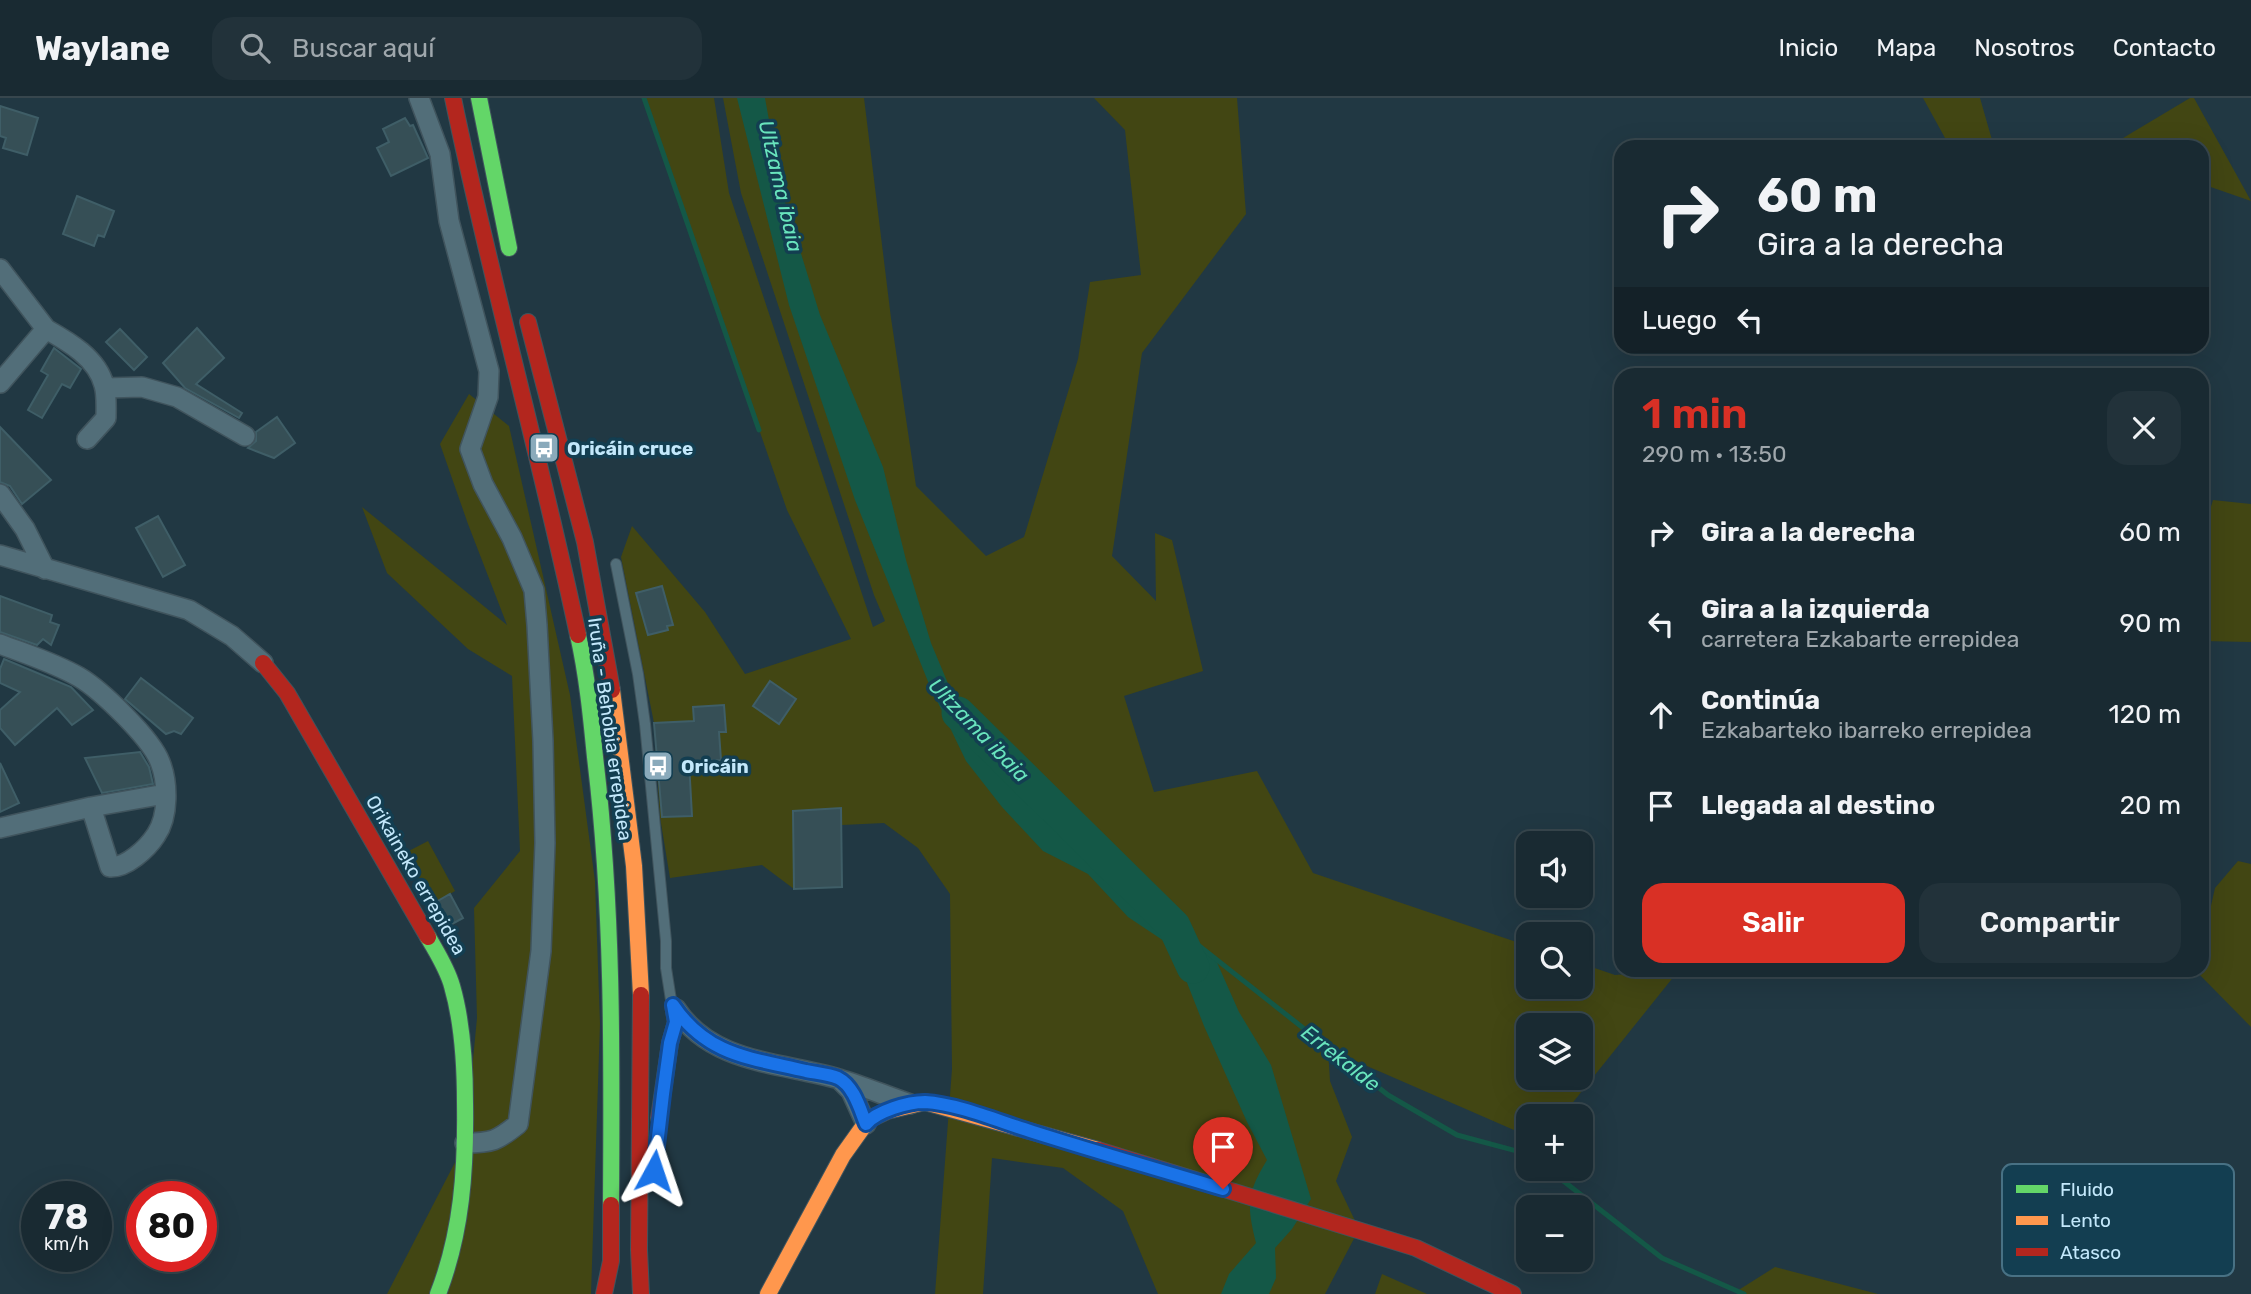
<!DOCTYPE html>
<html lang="es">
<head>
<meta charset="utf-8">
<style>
	body { margin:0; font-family:Rubik,sans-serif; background:#22323a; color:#f1f3f6; height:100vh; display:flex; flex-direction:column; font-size:26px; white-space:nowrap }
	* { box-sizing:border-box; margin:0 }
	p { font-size:23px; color:#9fa7ac }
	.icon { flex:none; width:38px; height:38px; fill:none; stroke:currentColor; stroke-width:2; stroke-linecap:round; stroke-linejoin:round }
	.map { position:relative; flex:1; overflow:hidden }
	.panel { position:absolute; left:1614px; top:270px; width:595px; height:609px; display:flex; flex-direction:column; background:#192a32; border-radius:21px; box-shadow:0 7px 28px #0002,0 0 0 2px #37464d }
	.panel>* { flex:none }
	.guide { position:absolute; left:1614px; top:42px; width:595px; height:214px; border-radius:21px; box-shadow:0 7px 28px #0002,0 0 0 2px #37464d; background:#192a32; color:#f1f3f6; overflow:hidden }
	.fabs { position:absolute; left:1516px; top:733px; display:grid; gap:14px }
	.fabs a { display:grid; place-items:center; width:77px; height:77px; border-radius:14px; background:#192a32; box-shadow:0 7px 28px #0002,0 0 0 2px #37464d; font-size:35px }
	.speed { position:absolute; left:21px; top:1083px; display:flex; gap:14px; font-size:35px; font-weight:700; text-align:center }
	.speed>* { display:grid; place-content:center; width:91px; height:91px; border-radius:50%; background:#192a32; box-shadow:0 7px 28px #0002,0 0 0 2px #37464d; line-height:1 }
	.speed small { font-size:18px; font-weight:400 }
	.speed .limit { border:10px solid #d22; background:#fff; color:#111 }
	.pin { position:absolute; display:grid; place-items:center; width:60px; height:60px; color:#fff; margin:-72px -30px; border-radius:50% 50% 50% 0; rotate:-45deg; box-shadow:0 0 7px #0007 }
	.pin .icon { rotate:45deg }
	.me { position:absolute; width:77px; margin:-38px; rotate:5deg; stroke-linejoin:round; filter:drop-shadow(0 0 5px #0008) }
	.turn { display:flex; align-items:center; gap:24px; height:147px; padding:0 28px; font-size:32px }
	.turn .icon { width:91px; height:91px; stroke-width:2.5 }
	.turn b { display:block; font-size:49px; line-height:60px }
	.then { display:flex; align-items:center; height:66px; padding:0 28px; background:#0003; gap:14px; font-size:26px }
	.round { display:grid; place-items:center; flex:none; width:74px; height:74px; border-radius:21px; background:#22323a }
	.summary { display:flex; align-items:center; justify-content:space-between; height:119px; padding:0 28px }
	h1 { font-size:42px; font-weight:600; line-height:52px; color:#d93025 }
	.primary-button { display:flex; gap:14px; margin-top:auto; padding:14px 28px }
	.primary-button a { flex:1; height:80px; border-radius:21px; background:#d93025; color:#fff; font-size:28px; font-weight:600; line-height:80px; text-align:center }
	.primary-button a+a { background:#22323a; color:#f1f3f6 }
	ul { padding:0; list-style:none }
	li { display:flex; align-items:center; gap:21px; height:91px; padding:0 28px }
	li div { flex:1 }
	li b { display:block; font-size:26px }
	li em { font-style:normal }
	header { display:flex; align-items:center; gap:42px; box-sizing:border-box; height:98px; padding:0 35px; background:#192a32; border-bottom:2px solid #37464d }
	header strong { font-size:33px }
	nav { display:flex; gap:38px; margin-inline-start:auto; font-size:24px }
	.search { width:490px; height:63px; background:#22323a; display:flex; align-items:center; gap:18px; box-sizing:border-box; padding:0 24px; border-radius:21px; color:#9fa7ac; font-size:26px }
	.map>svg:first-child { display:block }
	.green { fill:#424613; fill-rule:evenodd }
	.water { fill:#145847 }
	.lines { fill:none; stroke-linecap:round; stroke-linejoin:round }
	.stream { stroke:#145847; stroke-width:5 }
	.river { stroke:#145847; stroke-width:33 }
	.building { fill:#364f56; stroke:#3f5e67; stroke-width:2 }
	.lane-casing { stroke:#40545d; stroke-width:12 }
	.street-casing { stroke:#40545d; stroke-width:22 }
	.fast-casing { stroke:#40545d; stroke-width:18 }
	.slow-casing { stroke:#40545d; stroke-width:18 }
	.jam-casing { stroke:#40545d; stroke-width:18 }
	.lane { stroke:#526e79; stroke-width:10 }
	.street { stroke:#526e79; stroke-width:19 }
	.fast { stroke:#63d668; stroke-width:16 }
	.slow { stroke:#ff974d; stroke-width:16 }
	.jam { stroke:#b3261e; stroke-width:16 }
	.route-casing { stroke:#114b97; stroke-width:18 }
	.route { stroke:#1a73e8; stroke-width:12 }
	.labels { text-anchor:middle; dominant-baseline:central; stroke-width:7; stroke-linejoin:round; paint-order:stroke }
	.poi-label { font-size:19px; font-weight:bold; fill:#c3e8fb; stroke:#133e51; text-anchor:start }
	.street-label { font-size:19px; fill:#c3e8fb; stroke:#133e51 }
	.water-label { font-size:21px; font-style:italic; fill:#68e4bd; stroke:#133e51 }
	.key { fill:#133e51; stroke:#487184; stroke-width:2 }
	.key-label { font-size:19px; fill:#c3e8fb }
</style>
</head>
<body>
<header>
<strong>Waylane</strong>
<div class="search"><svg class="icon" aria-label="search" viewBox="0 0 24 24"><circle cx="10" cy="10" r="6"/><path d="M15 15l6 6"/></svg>Buscar aquí</div>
<nav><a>Inicio</a><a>Mapa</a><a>Nosotros</a><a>Contacto</a></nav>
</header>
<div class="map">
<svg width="2251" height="1196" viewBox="0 0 2251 1196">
	<rect width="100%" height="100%" fill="#213843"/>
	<path class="green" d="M644 0H714L729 95 873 529 885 523 874 497 741 95 723 0H864L891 220 916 388 986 458 1024 439 1078 261 1090 184 1141 177 1125 32 1094 0H1237L1246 116 1142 255 1112 458 1156 503 1155 435 1172 442 1203 573 1124 598 1154 694 1257 673 1313 775 1528 848V889H1580V865L1615 877 1679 872 1562 1018H1528V1038L1328 951 1330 983 1352 1039 1336 1083 1359 1131 1325 1196H1158L1123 1113 1063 1070 992 1060 983 1196H935L952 971 950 796 918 750 884 725 842 727 841 710 793 713 794 791 762 767 670 780 660 719 654 625 621 459 632 428 705 514 745 576 851 541 787 412ZM1528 928H1580V980H1528Z
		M1923 0H1980L1994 49H1950Z
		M2190 0H2194L2251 103 2202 86V49H2127L2118 43Z
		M469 296 509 328 570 597 595 783 600 926 591 1196H387L465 1045 477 920 474 810 520 753 512 578 468 551 387 475 362 409 507 527 468 426 440 346Z
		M2213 402 2251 406V544L2202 543V439Z
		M428 743 455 793 429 808 401 757Z
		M2238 763 2251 766V929L2196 873 2202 872V848L2215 790Z
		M1775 1169 1878 1196H1741L1737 1193Z
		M1382 1176 1427 1196H1375Z"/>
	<path class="water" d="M737 0H765L782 94 820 217 883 369 906 462 931 545 952 595 990 647 1174 828 1215 860 1239 914 1271 967 1311 1101 1292 1131 1275 1150 1276 1180 1269 1196H1221L1229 1176 1256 1145C1247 1108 1246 1096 1267 1062L1247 1024 1204 928 1173 849 1128 819 1088 776 1043 753 1002 709 966 663 929 586 855 402 789 207Z"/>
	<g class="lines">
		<path class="stream" d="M644 0 759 332
			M1174 828 1388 997 1457 1037 1528 1056
			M1548 1071 1662 1160 1744 1196"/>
		<path class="river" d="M958 615 1174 828 1193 869"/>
	</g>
	<path class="building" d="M0 8 38 20 27 57 3 50 6 40 0 38Z
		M405 20 410 28 413 27 428 60 391 78 377 50 389 44 383 31Z
		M77 98 114 113 104 139 98 137 94 148 63 136Z
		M197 230 224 260 196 286 242 315 239 320 185 290 163 265Z
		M120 231 147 259 134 272 106 244Z
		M54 250 81 271 70 290 62 286 42 320 28 312 48 277 41 273Z
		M277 319 295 345 274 360 248 350 256 343V334Z
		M0 329 51 382 22 406 10 388 0 384Z
		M158 418 185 467 163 479 136 430Z
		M662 488 673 527 667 528 668 532 648 537 636 495Z
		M0 498 52 517 50 524 59 527 51 547 43 541 37 547 0 534Z
		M4 561 71 589 93 612 72 627 57 610 15 647 0 630V612L20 594 0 585V571Z
		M141 580 193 620 181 636 174 633 166 636 125 601Z
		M770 583 796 601 779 626 753 608Z
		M724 607 726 634H719L721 662 689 664 692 718 662 719 654 625 694 623 693 609Z
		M140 654 149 669 153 686 102 695 85 660Z
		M0 665 19 705 0 714Z
		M841 710 842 789 794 791 793 713Z
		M450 796 463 820 443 831 429 808Z"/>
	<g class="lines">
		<g class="lane-casing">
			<path id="lane" d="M616 466 638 576 645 626 666 843V870L671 902"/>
		</g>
		<g class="street-casing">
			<path id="street" d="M419 0 440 56 449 123 489 273 488 299 470 351 483 386 512 440 534 492 537 527 543 643 545 745 541 853 518 1026C497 1043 492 1045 465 1045
				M0 171 46 231 0 285
				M46 231C69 244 97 260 104 287 107 297 106 310 106 320L87 341
				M105 290 142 289 177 299 245 338
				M0 396 25 431 45 471
				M0 457 189 512 232 538 263 565
				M0 546C26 556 55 565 79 579 101 592 151 640 160 664 168 684 169 718 156 737 147 751 126 770 110 769L91 709
				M0 730 91 709 165 696
				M676 911C712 966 781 964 839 981 863 988 886 998 910 1006
				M839 981 851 993 866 1026"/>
		</g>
		<g class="fast-casing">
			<path id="fast" d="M479 0 509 150
				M578 537C587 577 591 618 595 659 613 808 612 956 611 1107
				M428 839C437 855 447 870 452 888 463 926 465 966 465 1005 466 1071 462 1134 438 1196"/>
		</g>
		<g class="slow-casing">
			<path id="slow" d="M612 592 634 768 641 897
				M768 1196 843 1057 868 1022 887 1013 925 1004 1098 1052"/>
		</g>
		<g class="jam-casing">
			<path id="jam" d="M453 0C490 180 540 357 578 537
				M528 224 585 444 612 592
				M263 565 287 595 428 839
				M659 1020 670 945 676 924 673 907
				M1098 1052 1416 1150 1513 1196
				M604 1196 611 1163V1107
				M641 1196 639 1152 641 897"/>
		</g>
		<use href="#lane" class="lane"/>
		<use href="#street" class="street"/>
		<use href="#fast" class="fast"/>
		<use href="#slow" class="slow"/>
		<use href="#jam" class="jam"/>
	</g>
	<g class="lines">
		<g class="route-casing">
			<path id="route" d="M654 1073 663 996 670 945 676 924 673 907C707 958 751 960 806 973 816 975 829 976 838 980 854 988 860 1011 866 1026 877 1013 908 1004 925 1004 959 1006 1000 1024 1033 1034 1096 1054 1160 1072 1223 1091"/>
		</g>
		<use href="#route" class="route"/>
	</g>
	<defs>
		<g id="bus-square" transform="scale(1.575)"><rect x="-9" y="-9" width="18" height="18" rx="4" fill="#8aaabb" stroke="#133e51"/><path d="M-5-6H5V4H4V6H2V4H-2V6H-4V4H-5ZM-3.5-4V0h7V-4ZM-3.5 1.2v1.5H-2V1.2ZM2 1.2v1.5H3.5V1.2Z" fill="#fff"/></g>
	</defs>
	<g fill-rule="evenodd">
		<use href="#bus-square" x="544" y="350"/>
		<use href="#bus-square" x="658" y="668"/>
	</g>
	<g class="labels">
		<g class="poi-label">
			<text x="567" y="350">Oricáin cruce</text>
			<text x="681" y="668">Oricáin</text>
		</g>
		<g class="street-label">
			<text transform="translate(610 631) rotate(82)">Iruña - Behobia errepidea</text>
			<text transform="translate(416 777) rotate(60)">Orikaineko errepidea</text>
		</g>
		<g class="water-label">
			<text transform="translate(781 88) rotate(77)">Ultzama ibaia</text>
			<text transform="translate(979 632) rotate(46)">Ultzama ibaia</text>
			<text transform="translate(1341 960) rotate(38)">Errekalde</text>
		</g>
	</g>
	<rect x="2002" y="1066" width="232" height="112" rx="10" class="key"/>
	<rect x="2016" y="1087" width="32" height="8" fill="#63d668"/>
	<rect x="2016" y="1118" width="32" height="9" fill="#ff974d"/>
	<rect x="2016" y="1150" width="32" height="8" fill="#b3261e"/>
	<g class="key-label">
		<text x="2060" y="1098">Fluido</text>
		<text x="2060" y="1129">Lento</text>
		<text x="2060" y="1161">Atasco</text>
	</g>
</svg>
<div class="fabs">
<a><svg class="icon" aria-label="sound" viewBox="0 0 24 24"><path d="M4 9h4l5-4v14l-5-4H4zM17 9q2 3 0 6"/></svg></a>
<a><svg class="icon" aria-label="search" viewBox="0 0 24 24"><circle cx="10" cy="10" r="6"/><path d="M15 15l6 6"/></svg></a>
<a><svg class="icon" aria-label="layers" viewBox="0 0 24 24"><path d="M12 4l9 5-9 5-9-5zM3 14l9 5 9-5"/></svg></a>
<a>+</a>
<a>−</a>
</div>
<div class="speed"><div>78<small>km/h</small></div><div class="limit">80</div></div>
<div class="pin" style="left:1223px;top:1091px;background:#d93025"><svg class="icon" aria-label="arrive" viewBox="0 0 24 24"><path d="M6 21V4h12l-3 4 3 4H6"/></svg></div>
<svg class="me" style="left:654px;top:1073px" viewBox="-20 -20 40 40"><path d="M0-17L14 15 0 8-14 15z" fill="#1a73e8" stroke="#fff" stroke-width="4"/></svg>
<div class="guide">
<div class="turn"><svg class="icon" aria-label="right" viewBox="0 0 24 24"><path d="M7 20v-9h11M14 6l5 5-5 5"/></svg><div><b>60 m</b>Gira a la derecha</div></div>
<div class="then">Luego<svg class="icon" aria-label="left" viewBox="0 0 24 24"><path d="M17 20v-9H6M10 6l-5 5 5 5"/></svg></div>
</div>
<section class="panel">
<div class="summary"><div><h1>1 min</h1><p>290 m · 13:50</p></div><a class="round"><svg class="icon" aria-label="close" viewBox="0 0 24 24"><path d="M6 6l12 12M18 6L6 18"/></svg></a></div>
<ul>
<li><svg class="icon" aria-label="right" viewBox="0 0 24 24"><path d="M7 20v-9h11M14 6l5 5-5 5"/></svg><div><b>Gira a la derecha</b></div><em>60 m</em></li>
<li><svg class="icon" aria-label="left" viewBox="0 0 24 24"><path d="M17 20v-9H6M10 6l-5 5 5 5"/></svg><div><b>Gira a la izquierda</b><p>carretera Ezkabarte errepidea</p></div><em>90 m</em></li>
<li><svg class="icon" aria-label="ahead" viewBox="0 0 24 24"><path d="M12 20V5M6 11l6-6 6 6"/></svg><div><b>Continúa</b><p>Ezkabarteko ibarreko errepidea</p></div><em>120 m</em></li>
<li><svg class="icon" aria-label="arrive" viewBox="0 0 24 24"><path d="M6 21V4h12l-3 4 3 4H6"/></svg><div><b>Llegada al destino</b></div><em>20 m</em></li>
</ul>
<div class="primary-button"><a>Salir</a><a>Compartir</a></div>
</section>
</div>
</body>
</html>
